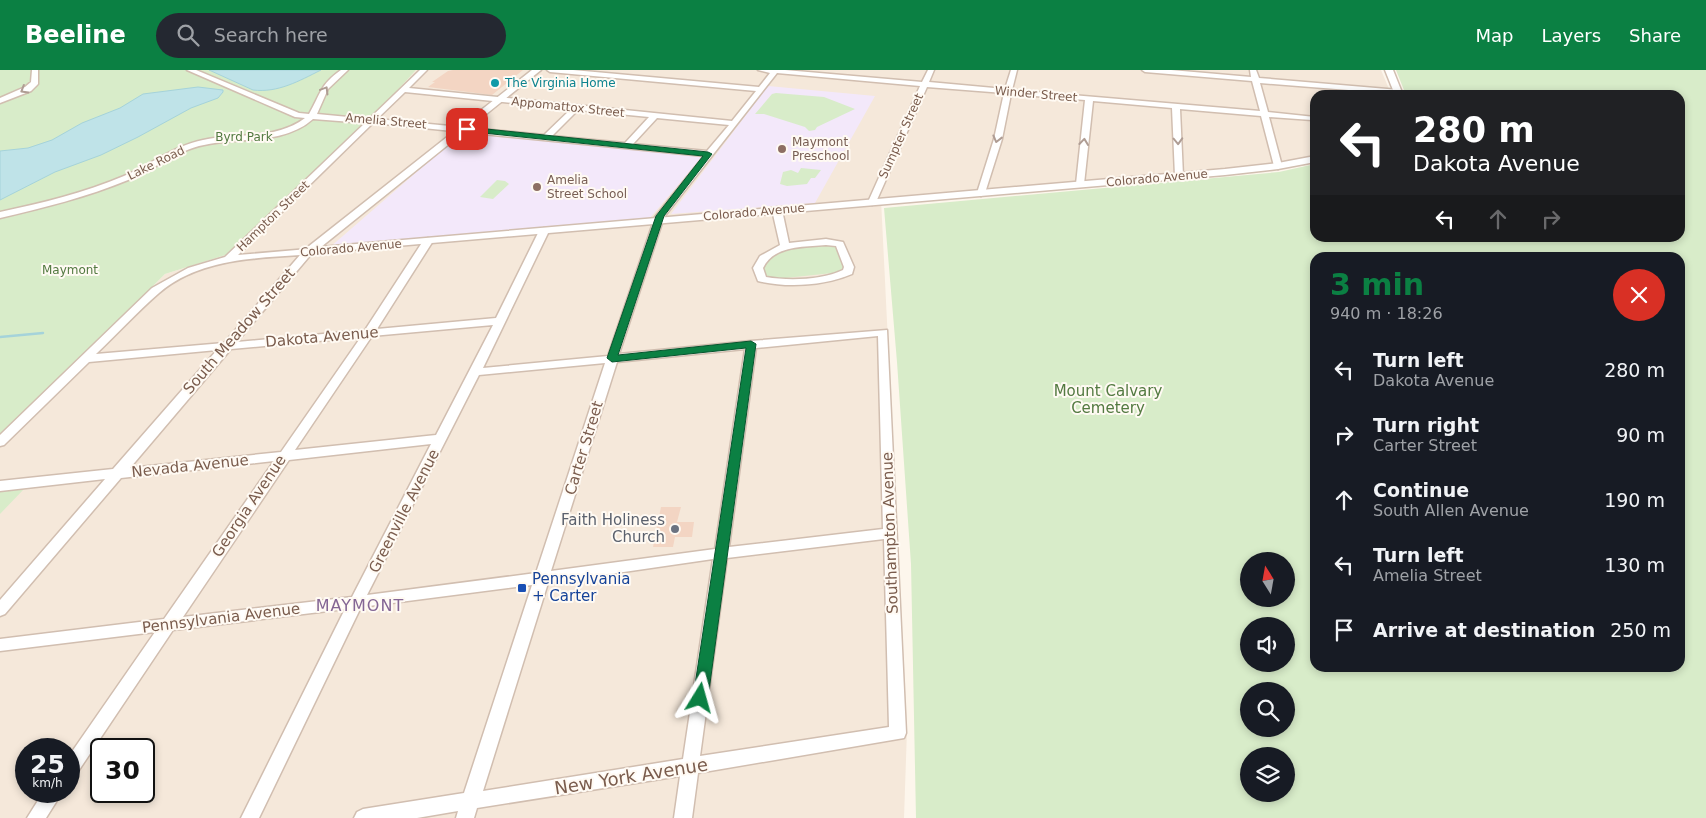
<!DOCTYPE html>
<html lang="en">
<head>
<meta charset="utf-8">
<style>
	body { margin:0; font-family:"DejaVu Sans",sans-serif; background:#242831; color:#f1f3f6; height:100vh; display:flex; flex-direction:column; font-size:19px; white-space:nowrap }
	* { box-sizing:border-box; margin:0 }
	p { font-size:16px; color:#9ea1a6 }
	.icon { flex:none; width:28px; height:28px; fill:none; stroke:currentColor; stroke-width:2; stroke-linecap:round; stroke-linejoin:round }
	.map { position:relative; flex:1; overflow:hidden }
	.panel { position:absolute; left:1310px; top:182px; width:375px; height:420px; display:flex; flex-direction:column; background:#171b24; border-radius:15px; box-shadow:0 2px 8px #0003 }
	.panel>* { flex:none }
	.guide { position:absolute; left:1310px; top:20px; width:375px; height:152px; border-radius:15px; box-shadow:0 2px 8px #0003; background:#202124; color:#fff; overflow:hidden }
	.needle { width:32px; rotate:349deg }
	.fabs { position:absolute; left:1240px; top:482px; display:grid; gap:10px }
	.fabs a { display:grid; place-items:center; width:55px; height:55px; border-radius:50%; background:#171b24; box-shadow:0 2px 8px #0003; font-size:25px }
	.speed { position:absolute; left:15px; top:668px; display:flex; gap:10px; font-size:25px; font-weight:700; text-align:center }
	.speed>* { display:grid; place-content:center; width:65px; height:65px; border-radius:50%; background:#171b24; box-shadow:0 2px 8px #0003; line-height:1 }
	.speed small { font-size:12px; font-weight:400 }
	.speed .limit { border:2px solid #111; border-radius:8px; background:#fff; color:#111 }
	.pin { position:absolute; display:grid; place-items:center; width:42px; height:42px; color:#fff; margin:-21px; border-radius:10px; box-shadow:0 2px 8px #0006 }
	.me { position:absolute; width:55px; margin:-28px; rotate:8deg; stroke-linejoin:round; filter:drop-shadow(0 0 4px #0008) }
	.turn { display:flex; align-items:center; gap:18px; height:105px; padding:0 20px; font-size:22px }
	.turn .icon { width:65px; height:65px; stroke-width:2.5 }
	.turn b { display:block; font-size:35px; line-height:42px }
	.lanes { display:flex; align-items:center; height:48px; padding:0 20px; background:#0003; justify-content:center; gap:25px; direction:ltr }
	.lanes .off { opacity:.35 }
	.round { display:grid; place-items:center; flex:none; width:52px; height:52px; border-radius:26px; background:#242831 }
	.headline { display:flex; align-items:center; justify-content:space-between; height:85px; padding:0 20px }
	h1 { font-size:30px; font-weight:700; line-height:38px; color:#0b8043 }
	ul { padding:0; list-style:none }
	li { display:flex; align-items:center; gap:15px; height:65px; padding:0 20px }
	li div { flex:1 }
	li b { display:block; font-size:19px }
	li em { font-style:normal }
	header { display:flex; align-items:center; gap:30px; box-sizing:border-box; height:70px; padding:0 25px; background:#0b8043; color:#fff }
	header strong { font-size:24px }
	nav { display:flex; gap:28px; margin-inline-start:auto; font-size:18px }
	.search { width:350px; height:45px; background:#242831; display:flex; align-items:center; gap:12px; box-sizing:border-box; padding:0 18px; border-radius:28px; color:#9ea1a6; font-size:19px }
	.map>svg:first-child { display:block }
	.residential { fill:#f5e8da; fill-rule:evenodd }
	.education { fill:#f3e8fa }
	.green { fill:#d8ecc9; fill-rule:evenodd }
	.water { fill:#bfe3e8; stroke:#a5d3da }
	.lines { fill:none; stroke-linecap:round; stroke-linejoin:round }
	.stream { stroke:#a5d3da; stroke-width:2.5 }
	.building { fill:#f3d5c3 }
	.minor-casing { stroke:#d1beb0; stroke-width:3 }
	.tertiary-casing { stroke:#d1beb0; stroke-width:3 }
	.minor { fill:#fff; fill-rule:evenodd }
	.tertiary { fill:#fff; fill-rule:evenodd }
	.oneway { stroke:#af9d94 }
	.route { fill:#0b8043; stroke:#07532c }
	.culture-dot { fill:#0f9aa8; stroke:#fffaf3; stroke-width:2 }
	.education-dot { fill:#8d6e63; stroke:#fffaf3; stroke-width:2 }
	.worship-dot { fill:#6b7280; stroke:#fffaf3; stroke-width:2 }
	.transit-dot { fill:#1a4fb4; stroke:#fffaf3; stroke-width:2 }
	.labels { text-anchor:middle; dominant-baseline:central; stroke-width:4; stroke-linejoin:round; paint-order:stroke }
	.far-culture-label { font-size:12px; fill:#0d838f; stroke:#fffaf3; text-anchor:start }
	.far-street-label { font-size:12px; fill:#7a5c4d; stroke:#fffaf3 }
	.far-park-label { font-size:12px; fill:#537a41; stroke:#fffaf3 }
	.far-education-label { font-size:12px; fill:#785e54; stroke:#fffaf3; text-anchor:start }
	.street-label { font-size:15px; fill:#7a5c4d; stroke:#fffaf3 }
	.park-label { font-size:15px; fill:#537a41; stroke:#fffaf3 }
	.worship-label { font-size:15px; fill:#5b616d; stroke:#fffaf3; text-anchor:end }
	.transit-label { font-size:15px; fill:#164399; stroke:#fffaf3; text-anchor:start }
	.neighbourhood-label { font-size:16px; letter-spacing:1px; fill:#846695; stroke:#fffaf3 }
	.near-street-label { font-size:18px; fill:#7a5c4d; stroke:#fffaf3 }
</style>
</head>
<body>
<header>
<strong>Beeline</strong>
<div class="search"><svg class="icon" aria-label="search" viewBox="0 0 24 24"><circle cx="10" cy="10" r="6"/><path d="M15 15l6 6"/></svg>Search here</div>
<nav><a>Map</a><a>Layers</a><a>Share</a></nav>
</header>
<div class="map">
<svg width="1706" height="748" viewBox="0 0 1706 748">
	<rect width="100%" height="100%" fill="#fdf6ec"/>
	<path class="residential" d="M416 0H1381L1389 19V25H1315V85L1313 86 1270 95 881 129 907 660 904 748H0V368L165 204 235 182 371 49ZM26 679H69V721H26ZM101 679H144V721H101Z"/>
	<path class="education" d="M768 16 875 26 815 133 671 144Z
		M464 61 702 87 650 148 329 178Z"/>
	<path class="green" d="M0 0H416L371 49 235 182 165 204 0 368Z
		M1396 0H1706V748H916L911 494 897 292 884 138 1279 102 1315 94V168H1680V25H1406ZM1315 188H1680V598H1315ZM1249 491H1286V529H1249ZM1249 556H1286V594H1249ZM1249 621H1286V659H1249ZM1249 686H1286V724H1249Z
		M776 23 824 27 855 39 817 57 815 60 809 61 805 57 764 44H755L772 24Z
		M801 98 821 100 815 108H811L807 114 787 116 780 114 783 102 791 100 798 103Z
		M497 110 505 111 509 114 493 129 480 127Z
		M830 175 837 178 844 199 842 202 776 209 764 205C755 177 813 176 830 175Z
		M24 419 0 444V422Z"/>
	<path class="water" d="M209 0H321C299 11 278 23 253 20Z
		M198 17 223 20V22L218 28 191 38 138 67 101 85 55 102 0 130V81L28 78 52 70 82 53 120 38 143 24Z"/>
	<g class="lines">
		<path class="stream" d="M0 267 43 263"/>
	</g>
	<path class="building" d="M453 0H523L492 25 428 17 435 12H432L448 1Z
		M661 437H681L677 452H694L692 467H675L673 477H653Z"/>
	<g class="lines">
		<g class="minor-casing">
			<path id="minor" d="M32 0H38V14L31 21 0 33V28L25 17 31 12Z
				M187 0H196L299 43 309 44C321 23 320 15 341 0H348L328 19 317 44 369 49 420 0H427L409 18 732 51 756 21 550 2 547 0H573L759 17 770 3 758 0H785L922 12 928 0H934L929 12 1005 19 1011 0H1017L1012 20 1260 41 1252 11 1145 2 1142 0H1171L1251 7 1250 0H1256L1259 8 1399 20 1403 22 1399 24 1260 13 1268 42 1315 47V50H1312L1269 47 1282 96 1278 99 1274 96 1261 46 1180 39 1183 106 1179 109 1175 106 1172 38 1093 31 1084 114 1080 117 1076 114 1085 30 1011 24 1002 69 985 123 981 126 977 123 994 69 1004 23 927 17 876 132 872 135 868 132 920 16 777 3 664 147 619 284 751 271 887 260 906 663 904 668 698 703 692 748H674L680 706 477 738 474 748H456L458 741 417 748H354L357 742 363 739 464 723 532 515 361 537 259 748H241L345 539 173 560 75 706 69 708V686L155 562 0 581V569L164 549 274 391 121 408 5 544 0 546V530L105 409 0 421V411L113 399 217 280 89 292 4 375 0 376V365L152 218 188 198 225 187 365 53 313 49C284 75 240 67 204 75 177 80 154 100 128 110 87 127 43 138 0 148V142C42 133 84 123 124 106 150 95 174 76 203 70 236 63 276 70 305 48L295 47ZM405 22 571 39 544 65 377 49ZM578 40 649 47 625 73 552 66ZM657 48 729 55 707 81 633 74ZM373 53 704 86 655 147 608 286 483 298 549 161 544 158 539 161 496 248 377 259 433 171 428 168 423 171 365 260 237 272 313 182 308 179 238 185ZM300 185 224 273 96 284C117 264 137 242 159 223 197 190 252 188 300 185ZM493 255 436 365 295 380 372 266ZM878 266 883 459 729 477 756 278ZM361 267 281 382 130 398 231 279ZM745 279 715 479 551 501 617 292ZM605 293 536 503 367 525 479 305ZM431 374 352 527 183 547 289 390ZM884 469 889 657 700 686 727 488ZM713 489 683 689 483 721 548 513Z
				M777 137 782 140 789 173 826 169 843 172 854 197 852 204C825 216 786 218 758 211L753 198 760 186 780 175 772 140ZM826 175 836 176 844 197 843 200C822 210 789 211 766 207L763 198C774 175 804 177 826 175Z
				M44 721H63L46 748H27Z"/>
		</g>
		<g class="tertiary-casing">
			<path id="tertiary" d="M532 0H541L321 177 1225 99 1278 93 1315 86V92L1278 99 1225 105 304 184 302 182 304 180Z
				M1385 0H1393L1403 25H1395Z"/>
		</g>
		<use href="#minor" class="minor"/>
		<use href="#tertiary" class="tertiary"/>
	</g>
	<defs><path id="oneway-chevron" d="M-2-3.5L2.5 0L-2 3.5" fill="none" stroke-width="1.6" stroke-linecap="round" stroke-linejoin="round" transform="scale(1.25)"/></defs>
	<g class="oneway">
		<use href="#oneway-chevron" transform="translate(24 20) rotate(149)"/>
		<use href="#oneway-chevron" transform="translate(325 20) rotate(-59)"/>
		<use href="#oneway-chevron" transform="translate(997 69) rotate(104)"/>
		<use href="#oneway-chevron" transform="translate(1178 71) rotate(88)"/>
		<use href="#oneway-chevron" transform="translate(1084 72) rotate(-84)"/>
	</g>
	<path class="route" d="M467 57 708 82 712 84 664 146 618 285 751 271 756 274 708 628 706 632 700 634 695 632 693 628 746 278 612 292 607 288 656 146 703 86 464 61V58Z"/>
	<circle class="culture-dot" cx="495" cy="13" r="5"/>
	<g class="education-dot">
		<circle cx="782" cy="79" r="5"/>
		<circle cx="537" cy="117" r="5"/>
	</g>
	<circle class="worship-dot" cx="675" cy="459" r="5"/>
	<rect class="transit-dot" x="517" y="513" width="10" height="10" rx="2.5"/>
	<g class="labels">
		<g class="far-culture-label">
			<text x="505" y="13">The Virginia Home</text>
		</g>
		<g class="far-street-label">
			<text transform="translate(1036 24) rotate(5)">Winder Street</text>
			<text transform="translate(568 37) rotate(6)">Appomattox Street</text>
			<text transform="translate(386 51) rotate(5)">Amelia Street</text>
			<text transform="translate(901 66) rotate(-66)">Sumpter Street</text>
			<text transform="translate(156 93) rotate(-26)">Lake Road</text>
			<text transform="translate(1157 108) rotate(-5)">Colorado Avenue</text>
			<text transform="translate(754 142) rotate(-5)">Colorado Avenue</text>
			<text transform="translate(273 146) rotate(-44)">Hampton Street</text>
			<text transform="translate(351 178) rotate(-5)">Colorado Avenue</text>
		</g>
		<g class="far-park-label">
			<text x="244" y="67">Byrd Park</text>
			<text x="70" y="200">Maymont</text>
		</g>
		<g class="far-education-label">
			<text x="792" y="72">Maymont<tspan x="792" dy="14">Preschool</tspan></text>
			<text x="547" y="110">Amelia<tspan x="547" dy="14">Street School</tspan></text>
		</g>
		<g class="street-label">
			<text transform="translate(239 261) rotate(-49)">South Meadow Street</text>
			<text transform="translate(322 267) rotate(-5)">Dakota Avenue</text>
			<text transform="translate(584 378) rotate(-73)">Carter Street</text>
			<text transform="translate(190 396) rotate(-6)">Nevada Avenue</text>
			<text transform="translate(249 436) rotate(-56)">Georgia Avenue</text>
			<text transform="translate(404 441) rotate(-63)">Greenville Avenue</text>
			<text transform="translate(890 463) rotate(-92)">Southampton Avenue</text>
			<text transform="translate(221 548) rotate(-7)">Pennsylvania Avenue</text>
		</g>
		<g class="park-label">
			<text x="1108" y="321">Mount Calvary<tspan x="1108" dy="17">Cemetery</tspan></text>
		</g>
		<g class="worship-label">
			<text x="665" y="450">Faith Holiness<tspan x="665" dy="17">Church</tspan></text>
		</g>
		<g class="transit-label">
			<text x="532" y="509">Pennsylvania<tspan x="532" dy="17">+ Carter</tspan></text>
		</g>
		<g class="neighbourhood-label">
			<text x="360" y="535">MAYMONT</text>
		</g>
		<g class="near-street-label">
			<text transform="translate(631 706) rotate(-9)">New York Avenue</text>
		</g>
	</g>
</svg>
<div class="fabs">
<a><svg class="needle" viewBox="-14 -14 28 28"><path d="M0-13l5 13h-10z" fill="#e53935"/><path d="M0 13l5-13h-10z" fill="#9ea1a6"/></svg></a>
<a><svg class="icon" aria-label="sound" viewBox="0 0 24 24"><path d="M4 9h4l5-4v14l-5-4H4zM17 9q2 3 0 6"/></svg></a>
<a><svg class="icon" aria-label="search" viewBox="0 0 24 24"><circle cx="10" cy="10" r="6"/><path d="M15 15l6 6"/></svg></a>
<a><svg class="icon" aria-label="layers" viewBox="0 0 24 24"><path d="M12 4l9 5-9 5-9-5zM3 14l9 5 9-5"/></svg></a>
</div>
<div class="speed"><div>25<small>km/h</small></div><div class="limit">30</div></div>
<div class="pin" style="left:467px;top:59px;background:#d93025"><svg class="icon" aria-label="arrive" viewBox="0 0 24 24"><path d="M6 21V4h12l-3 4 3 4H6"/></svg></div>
<svg class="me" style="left:700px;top:628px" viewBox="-20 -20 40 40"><path d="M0-17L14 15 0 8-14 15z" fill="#0b8043" stroke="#fff" stroke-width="4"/></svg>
<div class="guide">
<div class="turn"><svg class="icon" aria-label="left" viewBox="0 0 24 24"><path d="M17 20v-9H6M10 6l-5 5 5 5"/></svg><div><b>280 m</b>Dakota Avenue</div></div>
<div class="lanes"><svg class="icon" aria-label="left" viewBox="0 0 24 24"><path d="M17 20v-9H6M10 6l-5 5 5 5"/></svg><svg class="icon off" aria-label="ahead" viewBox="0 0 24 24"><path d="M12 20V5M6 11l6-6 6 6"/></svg><svg class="icon off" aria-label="right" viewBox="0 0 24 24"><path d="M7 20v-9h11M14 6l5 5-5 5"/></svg></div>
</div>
<section class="panel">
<div class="headline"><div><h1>3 min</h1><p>940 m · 18:26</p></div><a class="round" style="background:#d93025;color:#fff"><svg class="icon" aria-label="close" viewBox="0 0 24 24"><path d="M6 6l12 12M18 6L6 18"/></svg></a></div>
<ul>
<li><svg class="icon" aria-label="left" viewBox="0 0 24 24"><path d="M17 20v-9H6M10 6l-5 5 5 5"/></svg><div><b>Turn left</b><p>Dakota Avenue</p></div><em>280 m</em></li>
<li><svg class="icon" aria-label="right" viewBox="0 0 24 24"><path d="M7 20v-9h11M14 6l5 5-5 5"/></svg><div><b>Turn right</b><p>Carter Street</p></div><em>90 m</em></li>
<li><svg class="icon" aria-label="ahead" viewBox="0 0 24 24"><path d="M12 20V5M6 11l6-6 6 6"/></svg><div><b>Continue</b><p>South Allen Avenue</p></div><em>190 m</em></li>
<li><svg class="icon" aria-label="left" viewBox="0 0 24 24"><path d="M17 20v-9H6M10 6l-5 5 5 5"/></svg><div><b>Turn left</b><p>Amelia Street</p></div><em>130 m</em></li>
<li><svg class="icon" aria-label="arrive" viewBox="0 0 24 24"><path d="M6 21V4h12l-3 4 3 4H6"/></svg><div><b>Arrive at destination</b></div><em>250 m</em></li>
</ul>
</section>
</div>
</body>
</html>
